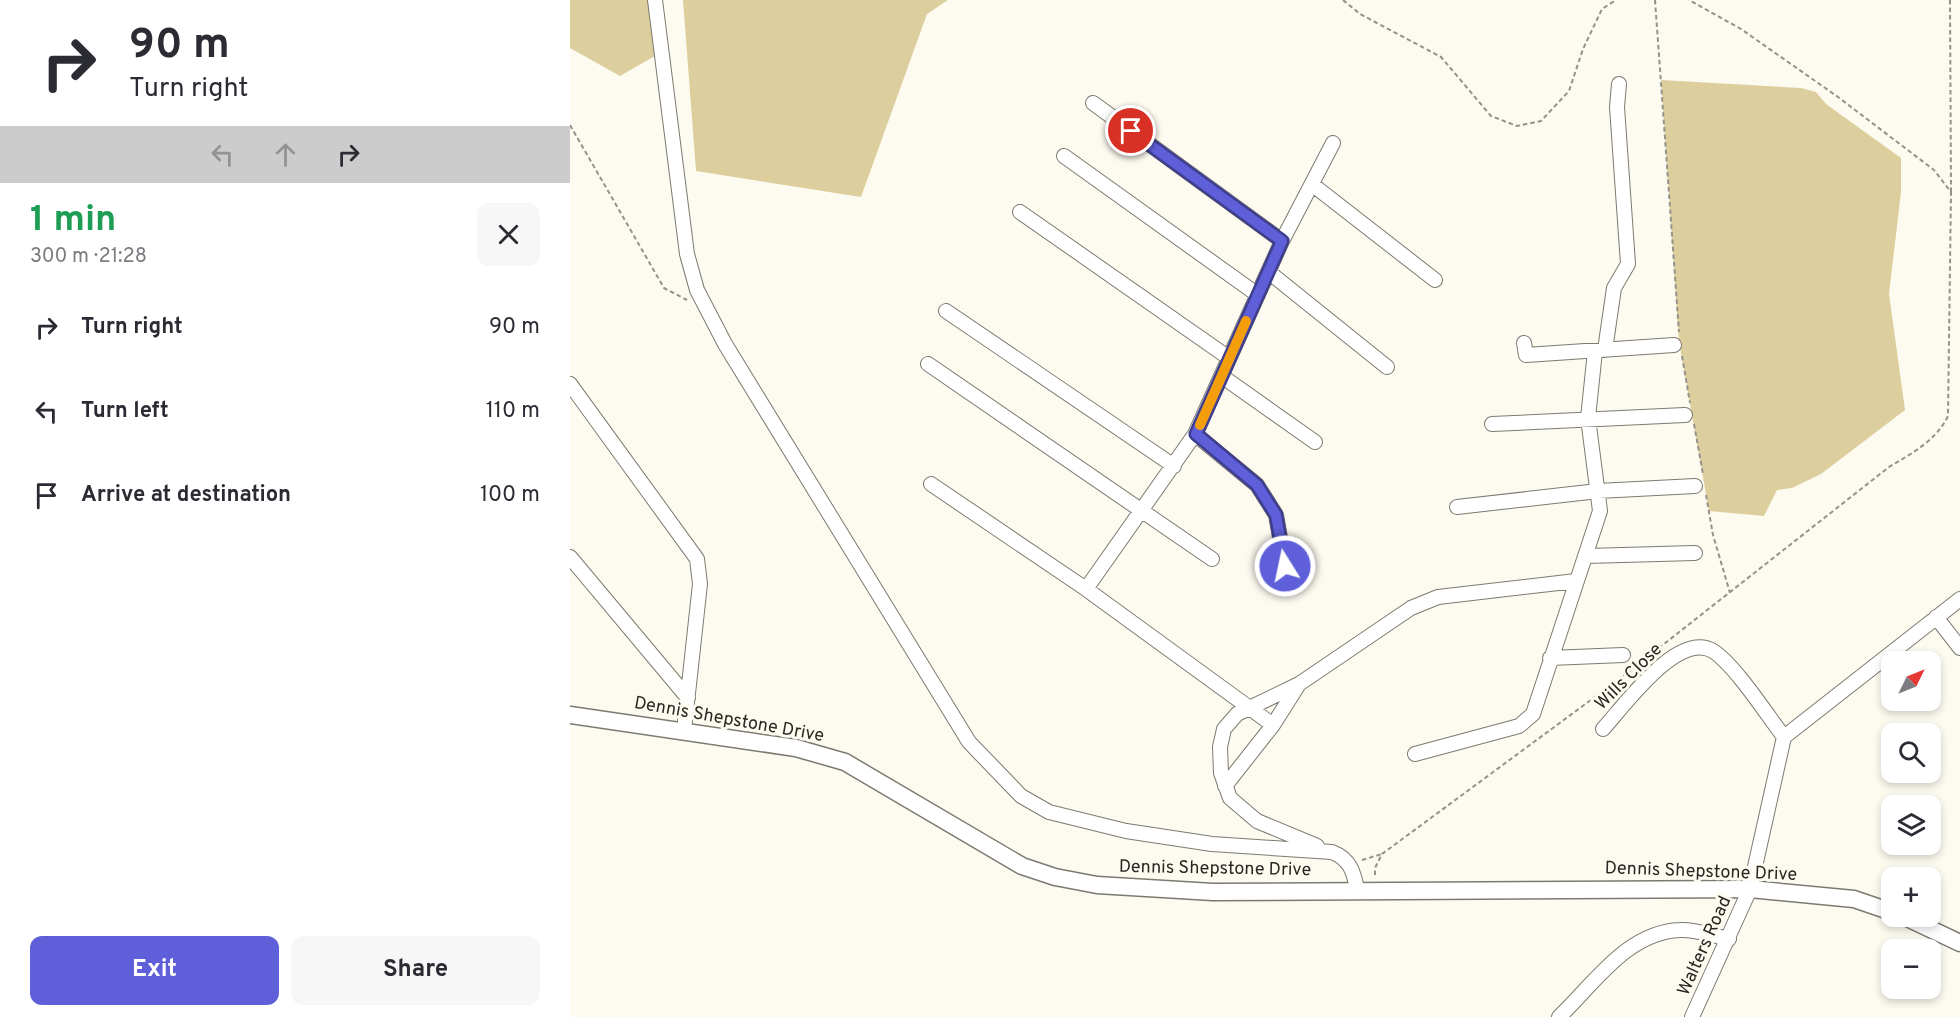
<!DOCTYPE html>
<html lang="en">
<head>
<meta charset="utf-8">
<style>
	body { margin:0; font-family:Overpass,sans-serif; background:#f7f7f7; color:#2b2b33; height:100vh; display:flex; flex-direction:column; font-size:22px; white-space:nowrap }
	* { box-sizing:border-box; margin:0 }
	p { font-size:20px; color:#7c7c81 }
	.icon { flex:none; width:33px; height:33px; fill:none; stroke:currentColor; stroke-width:2; stroke-linecap:round; stroke-linejoin:round }
	.map { position:relative; flex:1; overflow:hidden }
	.sheet { display:flex; flex-direction:column; background:#fff; width:570px }
	.sheet>* { flex:none }
	.banner { background:#fff; color:#2b2b33; overflow:hidden }
	.needle { width:39px; rotate:47deg }
	.fabs { position:absolute; left:1311px; top:651px; display:grid; gap:12px }
	.fabs a { display:grid; place-items:center; width:60px; height:60px; border-radius:12px; background:#fff; box-shadow:0 3px 9px #0003; font-size:30px }
	.pin { position:absolute; display:grid; place-items:center; width:51px; height:51px; color:#fff; margin:-26px; border:3px solid #fff; border-radius:50%; box-shadow:0 2px 6px #0007 }
	.me { position:absolute; width:66px; margin:-33px; rotate:350deg; stroke-linejoin:round; filter:drop-shadow(0 0 4px #0008) }
	.turn { display:flex; align-items:center; gap:21px; height:126px; padding:0 30px; font-size:27px }
	.turn .icon { width:78px; height:78px; stroke-width:2.5 }
	.turn b { display:block; font-size:42px; line-height:51px }
	.lanes { display:flex; align-items:center; height:57px; padding:0 30px; background:#0003; justify-content:center; gap:30px; direction:ltr }
	.lanes .off { opacity:.35 }
	.round { display:grid; place-items:center; flex:none; width:63px; height:63px; border-radius:12px; background:#f7f7f7 }
	.summary { display:flex; align-items:center; justify-content:space-between; height:102px; padding:0 30px }
	h1 { font-size:36px; font-weight:700; line-height:45px; color:#1e9e55 }
	.cta { display:flex; gap:12px; margin-top:auto; padding:12px 30px }
	.cta a { flex:1; height:69px; border-radius:12px; background:#5f60d9; color:#fff; font-size:24px; font-weight:700; line-height:69px; text-align:center }
	.cta a+a { background:#f7f7f7; color:#2b2b33 }
	ul { padding:0; list-style:none }
	li { display:flex; align-items:center; gap:18px; height:84px; padding:0 30px }
	li div { flex:1 }
	li b { display:block; font-size:22px }
	li em { font-style:normal }
	main { display:flex; flex:1; min-height:0 }
	.map>svg:first-child { display:block }
	.green { fill:#dccf9d }
	.lines { fill:none; stroke-linecap:round; stroke-linejoin:round }
	.minor-casing { stroke:#7c7a70; stroke-width:16 }
	.tertiary-casing { stroke:#7c7a70; stroke-width:19 }
	.path { stroke:#94928b; stroke-width:2; stroke-dasharray:4.5 3; stroke-linecap:butt }
	.minor { stroke:#fff; stroke-width:14 }
	.tertiary { stroke:#fff; stroke-width:16 }
	.route-casing { stroke:#3e3e8d; stroke-width:15 }
	.route { stroke:#5f60d9; stroke-width:10 }
	.slow { stroke:#f59e0b; stroke-width:10 }
	.labels { text-anchor:middle; dominant-baseline:central; stroke-width:6; stroke-linejoin:round; paint-order:stroke }
	.street-label { font-size:18px; fill:#282723; stroke:#fdfaf0 }
</style>
</head>
<body>
<main>
<section class="sheet">
<div class="banner">
<div class="turn"><svg class="icon" aria-label="right" viewBox="0 0 24 24"><path d="M7 20v-9h11M14 6l5 5-5 5"/></svg><div><b>90 m</b>Turn right</div></div>
<div class="lanes"><svg class="icon off" aria-label="left" viewBox="0 0 24 24"><path d="M17 20v-9H6M10 6l-5 5 5 5"/></svg><svg class="icon off" aria-label="ahead" viewBox="0 0 24 24"><path d="M12 20V5M6 11l6-6 6 6"/></svg><svg class="icon" aria-label="right" viewBox="0 0 24 24"><path d="M7 20v-9h11M14 6l5 5-5 5"/></svg></div>
</div>
<div class="summary"><div><h1>1 min</h1><p>300 m · 21:28</p></div><a class="round"><svg class="icon" aria-label="close" viewBox="0 0 24 24"><path d="M6 6l12 12M18 6L6 18"/></svg></a></div>
<ul>
<li><svg class="icon" aria-label="right" viewBox="0 0 24 24"><path d="M7 20v-9h11M14 6l5 5-5 5"/></svg><div><b>Turn right</b></div><em>90 m</em></li>
<li><svg class="icon" aria-label="left" viewBox="0 0 24 24"><path d="M17 20v-9H6M10 6l-5 5 5 5"/></svg><div><b>Turn left</b></div><em>110 m</em></li>
<li><svg class="icon" aria-label="arrive" viewBox="0 0 24 24"><path d="M6 21V4h12l-3 4 3 4H6"/></svg><div><b>Arrive at destination</b></div><em>100 m</em></li>
</ul>
<div class="cta"><a>Exit</a><a>Share</a></div>
</section>
<div class="map">
<svg width="1390" height="1017" viewBox="0 0 1390 1017">
	<rect width="100%" height="100%" fill="#fdfaf0"/>
	<path class="green" d="M0 0H85L90 53 50 76 0 48Z
		M113 0H378L357 14 291 197 126 171Z
		M1091 80 1231 88 1246 92 1256 104 1331 158V192L1319 294 1335 410 1251 474 1222 488 1207 490 1194 516 1139 511 1109 342Z"/>
	<g class="lines">
		<g class="minor-casing">
			<path id="minor" d="M85 0 117 254 127 290 155 344 399 742 451 796 479 812 556 831 642 844 762 852C780 859 784 872 787 890
				M523 103 712 241
				M494 156 688 295
				M743 185 865 280
				M450 212 659 358
				M700 273 817 367
				M376 311 604 466
				M954 343 956 355 1104 345
				M1035 350 1044 288 1058 264 1047 107 1049 84
				M358 364 642 559
				M653 377 745 442
				M0 384 127 559 130 584 114 730
				M922 424 1115 415
				M625 434 687 485 706 515 715 566
				M361 484 516 589 703 725
				M887 507 1028 491 1125 486
				M1016 556 1125 553
				M0 557 118 698
				M516 589 625 434 712 241 763 143
				M1366 617 1390 648
				M980 658 1053 655
				M1033 729C1054 706 1108 630 1143 651 1165 665 1197 715 1214 737
				M845 754 949 726 963 714 1030 511 1018 418 1025 351
				M655 786 703 725 729 684
				M747 846 687 821 660 798 651 773 650 747 654 729 667 714 729 684 841 608 868 597 1006 581
				M989 1017C1024 984 1057 932 1110 930 1125 929 1144 936 1159 939
				M1122 1017 1180 889 1214 737 1390 599"/>
		</g>
		<g class="tertiary-casing">
			<path id="tertiary" d="M0 715 226 748 275 762 452 866 485 877 527 885 643 892 1180 889 1284 899 1322 912
				M1333 916 1390 943"/>
		</g>
		<path class="path" d="M773 0 790 14 871 57 921 116 947 126 971 121 999 91 1013 49 1032 9 1046 0
			M1085 0 1109 332
			M1380 0 1381 192
			M0 125 94 288 117 300
			M1112 356 1120 403
			M1124 424 1133 474
			M1136 495 1143 535 1160 593
			M792 860 812 854
			M805 875V868L812 854 1052 677 1319 467C1342 453 1366 441 1378 416L1381 192 1364 170 1268 97 1171 29 1119 0"/>
		<use href="#minor" class="minor"/>
		<use href="#tertiary" class="tertiary"/>
	</g>
	<g class="lines">
		<g class="route-casing">
			<path id="route" d="M561 131 712 241 626 434 687 485 706 515 715 566"/>
		</g>
		<use href="#route" class="route"/>
		<path class="slow" d="M630 425 676 321"/>
	</g>
	<g class="labels">
		<g class="street-label">
			<text transform="translate(1059 677) rotate(-45)">Wills Close</text>
			<text transform="translate(159 720) rotate(10)">Dennis Shepstone Drive</text>
			<text transform="translate(645 869) rotate(1)">Dennis Shepstone Drive</text>
			<text transform="translate(1131 872) rotate(2)">Dennis Shepstone Drive</text>
			<text transform="translate(1135 946) rotate(-66)">Walters Road</text>
		</g>
	</g>
</svg>
<div class="fabs">
<a><svg class="needle" viewBox="-14 -14 28 28"><path d="M0-13l5 13h-10z" fill="#e53935"/><path d="M0 13l5-13h-10z" fill="#7c7c81"/></svg></a>
<a><svg class="icon" aria-label="search" viewBox="0 0 24 24"><circle cx="10" cy="10" r="6"/><path d="M15 15l6 6"/></svg></a>
<a><svg class="icon" aria-label="layers" viewBox="0 0 24 24"><path d="M12 4l9 5-9 5-9-5zM3 14l9 5 9-5"/></svg></a>
<a>+</a>
<a>−</a>
</div>
<div class="pin" style="left:561px;top:131px;background:#d93025"><svg class="icon" aria-label="arrive" viewBox="0 0 24 24"><path d="M6 21V4h12l-3 4 3 4H6"/></svg></div>
<svg class="me" style="left:715px;top:566px" viewBox="-20 -20 40 40"><circle r="17" fill="#5f60d9" stroke="#fff" stroke-width="3"/><path d="M0-11L8 9 0 5-8 9z" fill="#fff"/></svg>
</div>
</main>
</body>
</html>
